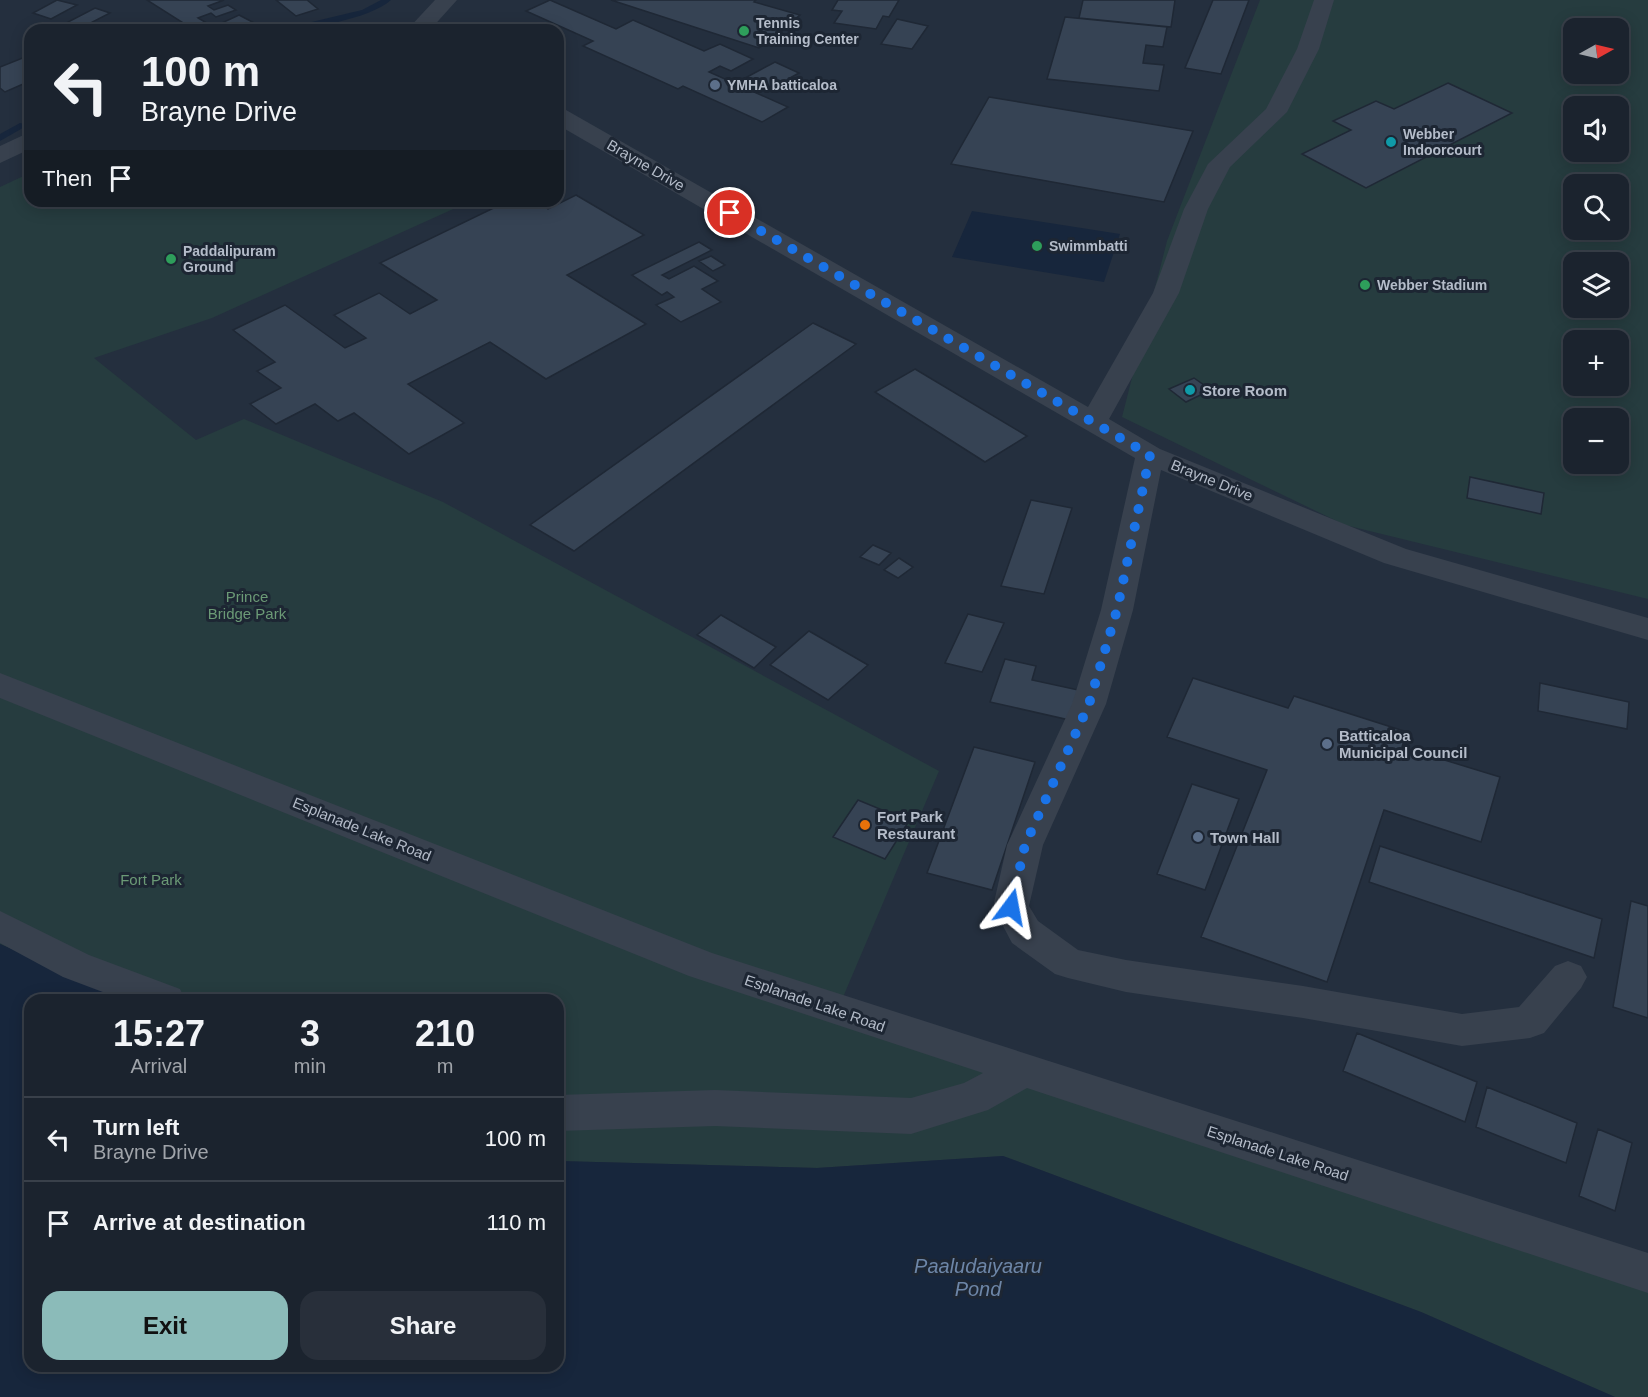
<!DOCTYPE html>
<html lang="en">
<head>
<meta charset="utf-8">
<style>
	body { margin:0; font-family:Helvetica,sans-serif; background:#282f3a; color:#f1f3f6; height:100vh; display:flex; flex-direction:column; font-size:22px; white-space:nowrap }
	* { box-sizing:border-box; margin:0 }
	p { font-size:20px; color:#a0a4aa }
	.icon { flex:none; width:33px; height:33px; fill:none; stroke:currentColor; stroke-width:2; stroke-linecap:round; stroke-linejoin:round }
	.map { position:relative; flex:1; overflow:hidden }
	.drawer { position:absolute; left:24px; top:994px; width:540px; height:378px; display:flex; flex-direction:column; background:#1b232e; border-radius:18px; box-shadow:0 3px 15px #0003,0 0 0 2px #39404a }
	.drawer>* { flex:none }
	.top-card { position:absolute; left:24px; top:24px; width:540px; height:183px; border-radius:18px; box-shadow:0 3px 15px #0003,0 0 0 2px #39404a; background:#1b232e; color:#f1f3f6; overflow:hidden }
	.needle { width:39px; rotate:82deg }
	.fabs { position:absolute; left:1563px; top:18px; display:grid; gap:12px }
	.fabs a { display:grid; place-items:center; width:66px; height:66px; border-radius:12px; background:#1b232e; box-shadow:0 3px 15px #0003,0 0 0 2px #39404a; font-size:30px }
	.pin { position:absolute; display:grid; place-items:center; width:51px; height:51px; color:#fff; margin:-26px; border:3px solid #fff; border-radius:50%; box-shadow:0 2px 6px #0007 }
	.me { position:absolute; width:66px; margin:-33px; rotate:13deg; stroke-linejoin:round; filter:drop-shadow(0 0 4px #0008) }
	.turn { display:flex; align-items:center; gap:21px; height:126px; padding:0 18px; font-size:27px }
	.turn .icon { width:78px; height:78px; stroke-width:2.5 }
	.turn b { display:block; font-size:42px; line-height:51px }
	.then { display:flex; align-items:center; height:57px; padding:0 18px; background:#0003; gap:12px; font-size:22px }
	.eta { display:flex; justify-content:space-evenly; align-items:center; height:102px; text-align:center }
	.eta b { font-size:36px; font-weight:700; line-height:42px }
	.primary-button { display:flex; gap:12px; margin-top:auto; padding:12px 18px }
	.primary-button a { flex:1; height:69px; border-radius:18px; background:#8bbbb9; color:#111; font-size:24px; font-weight:700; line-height:69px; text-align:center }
	.primary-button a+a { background:#282f3a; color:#f1f3f6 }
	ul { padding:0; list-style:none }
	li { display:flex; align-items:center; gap:18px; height:84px; padding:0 18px; border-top:2px solid #39404a }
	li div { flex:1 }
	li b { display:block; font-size:22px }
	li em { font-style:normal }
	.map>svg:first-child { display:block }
	.green { fill:#263c3f; fill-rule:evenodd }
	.water { fill:#17263c }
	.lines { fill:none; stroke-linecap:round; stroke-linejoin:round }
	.stream { fill:#17263c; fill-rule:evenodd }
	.building { fill:#364354; stroke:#1f2835; stroke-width:1.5 }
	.minor { fill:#38414e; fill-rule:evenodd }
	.route { stroke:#1a73e8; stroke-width:10; stroke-dasharray:0 18 }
	.leisure-dot { fill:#2e9e5b; stroke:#1d2633; stroke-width:2 }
	.service-dot { fill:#5c6f8a; stroke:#1d2633; stroke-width:2 }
	.culture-dot { fill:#0f9aa8; stroke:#1d2633; stroke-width:2 }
	.food-dot { fill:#e8710a; stroke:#1d2633; stroke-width:2 }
	.labels { text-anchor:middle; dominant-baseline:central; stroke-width:6; stroke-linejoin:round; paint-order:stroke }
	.far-poi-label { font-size:14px; font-weight:bold; fill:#b4bcc9; stroke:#1d2633; text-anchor:start }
	.street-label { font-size:15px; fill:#b4bcc9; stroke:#1d2633 }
	.poi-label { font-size:15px; font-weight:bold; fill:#b4bcc9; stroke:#1d2633; text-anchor:start }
	.park-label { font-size:15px; fill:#6b9a76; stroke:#1d2633 }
	.near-water-label { font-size:20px; font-style:italic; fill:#6d86a8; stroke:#1d2633 }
</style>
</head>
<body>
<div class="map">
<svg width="1648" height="1397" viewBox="0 0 1648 1397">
	<rect width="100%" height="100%" fill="#242f3e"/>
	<path class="green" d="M1260 0H1648V599L1345 525 1122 417 1167 241ZM1574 28H1618V74H1574ZM1574 106H1618V152H1574ZM1574 184H1618V230H1574ZM1574 262H1618V308H1574ZM1574 340H1618V386H1574ZM1574 418H1618V464H1574Z
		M30 173V201H471L212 318 94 358 196 440 244 419 443 502 939 771 835 1016 1648 1286V1397H1615L1421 1312 1003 1156 817 1168 558 1161V1000H131L0 944V187Z"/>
	<path class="water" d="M972 211 1120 234 1104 282 952 257Z
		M0 944 131 1000H30V1366H558V1161L817 1168 1003 1156 1421 1312 1615 1397H0Z"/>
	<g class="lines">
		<path class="stream" d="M381 0H391C370 19 306 30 278 30L362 10Z
			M20 123 28 125 0 141V134Z"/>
	</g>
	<path class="building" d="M57 0 77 5 51 19 33 13Z
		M147 0H224L208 6 214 10 228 5 236 10 216 17 211 13 198 18 205 22 191 28Z
		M276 0H307L318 9 296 16Z
		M550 0 616 29 633 20 704 51 720 44 753 59 731 71 720 66 709 72 788 107 762 122 683 86 678 89 583 46 593 41 526 11Z
		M611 0H756L754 2 800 15 759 48Z
		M838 0H899L889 17 883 16 876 29 834 23 842 11 832 10Z
		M1083 0H1175L1171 27 1079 18Z
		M1213 0H1249L1221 74 1185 68Z
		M95 8 110 13 83 27 68 22Z
		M239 15 258 25 246 30H219L213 27Z
		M1065 17 1167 27 1163 47 1146 45 1143 63 1164 65 1159 91 1047 79Z
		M897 19 928 26 912 49 881 44Z
		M109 23 122 30H91Z
		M30 55V81L5 92 0 88V67Z
		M775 62 799 73 790 78 800 82 782 92 747 77Z
		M1448 83 1512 113 1366 188 1302 154 1351 130 1333 121 1376 101 1394 109Z
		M989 97 1193 131 1164 202 951 164Z
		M576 195 644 235 567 275 646 324 546 379 490 342 408 384 464 423 409 454 354 413 338 421 315 404 276 424 250 404 281 388 257 371 275 362 233 330 285 305 345 348 366 338 334 315 379 293 410 314 437 300 380 263 508 201H535L548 209Z
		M699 242 712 250 662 275 669 279 694 266 718 281 702 289 721 302 681 322 656 305 674 297 667 292 662 295 632 275Z
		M711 256 725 265 713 271 699 261Z
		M813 323 856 344 574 551 530 525Z
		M915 369 1027 436 985 462 875 392Z
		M1194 378 1211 390 1186 402 1169 389Z
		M1470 477 1544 493 1541 514 1467 498Z
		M1031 500 1072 508 1044 594 1001 586Z
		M873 545 891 553 879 565 860 557Z
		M899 558 913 567 898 578 884 570Z
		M968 614 1004 623 982 672 945 663Z
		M721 615 776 647 754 668 697 635Z
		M809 631 868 665 828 700 770 665Z
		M1005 659 1036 666 1032 680 1083 691 1074 721 990 702Z
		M1193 678 1288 708 1294 696 1407 732 1402 747 1500 777 1481 842 1384 810 1327 982 1201 937 1267 770 1167 737Z
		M1540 683 1629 702 1627 729 1538 711Z
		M974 747 1035 762 992 890 927 873Z
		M1192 784 1239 799 1205 890 1157 874Z
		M858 800 909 821 885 859 833 837Z
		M1380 846 1602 919 1594 958 1369 882Z
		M1631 901 1648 906V1018L1613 1007Z
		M1357 1033 1477 1082 1465 1122 1343 1071Z
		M1487 1087 1577 1123 1566 1163 1476 1127Z
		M1598 1129 1632 1143 1615 1211 1579 1196Z"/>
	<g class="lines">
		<path class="minor" d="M435 0H457L430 30H407Z
			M1314 0H1334L1319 49 1287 112 1230 167 1208 209 1179 293 1109 419 1160 449 1406 549 1648 618V640L1384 563 1161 470 1133 610 1106 704 1043 845 1029 906 1038 921 1078 950 1126 960 1303 986 1462 1014 1519 1007 1555 966 1568 961 1581 966 1587 977 1581 988 1544 1033 1530 1038 1462 1046 1303 1018 1126 992 1068 978 1055 974 1012 943 993 907 1007 845 1072 704 1101 610 1135 458 558 125V108L566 110 1088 407 1153 293 1184 209 1208 164 1266 109 1297 49Z
			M30 132V149L0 163V146Z
			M0 673 712 953 1648 1253V1293L1027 1088 988 1110 911 1134 715 1126 558 1131V1095L715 1090 911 1098 964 1083 983 1073 689 976 0 698Z
			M0 911 89 955 180 989 185 1000H124L63 977 0 943Z"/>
	</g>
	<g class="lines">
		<path class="route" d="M730 213 1150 455 1117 610 1089 704 1025 845 1011 907"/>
	</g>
	<g class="leisure-dot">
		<circle cx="744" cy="31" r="6"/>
		<circle cx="1037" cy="246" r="6"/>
		<circle cx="171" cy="259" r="6"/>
		<circle cx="1365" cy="285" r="6"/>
	</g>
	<g class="service-dot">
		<circle cx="715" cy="85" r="6"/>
		<circle cx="1327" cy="744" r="6"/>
		<circle cx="1198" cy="837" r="6"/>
	</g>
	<g class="culture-dot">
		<circle cx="1391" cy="142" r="6"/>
		<circle cx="1190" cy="390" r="6"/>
	</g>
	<circle class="food-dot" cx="865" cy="825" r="6"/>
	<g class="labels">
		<g class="far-poi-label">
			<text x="756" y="23">Tennis<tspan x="756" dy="16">Training Center</tspan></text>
			<text x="727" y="85">YMHA batticaloa</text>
			<text x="1403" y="134">Webber<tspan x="1403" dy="16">Indoorcourt</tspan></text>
			<text x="1049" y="246">Swimmbatti</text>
			<text x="183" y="251">Paddalipuram<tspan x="183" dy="16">Ground</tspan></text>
			<text x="1377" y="285">Webber Stadium</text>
		</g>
		<g class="street-label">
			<text transform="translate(646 165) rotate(30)">Brayne Drive</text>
			<text transform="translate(1212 480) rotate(22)">Brayne Drive</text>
			<text transform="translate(362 829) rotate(22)">Esplanade Lake Road</text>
			<text transform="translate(815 1003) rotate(19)">Esplanade Lake Road</text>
			<text transform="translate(1278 1153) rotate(18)">Esplanade Lake Road</text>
		</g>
		<g class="poi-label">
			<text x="1202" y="390">Store Room</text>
			<text x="1339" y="735">Batticaloa<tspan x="1339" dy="17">Municipal Council</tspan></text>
			<text x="877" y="816">Fort Park<tspan x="877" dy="17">Restaurant</tspan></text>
			<text x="1210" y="837">Town Hall</text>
		</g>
		<g class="park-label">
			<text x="247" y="596">Prince<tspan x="247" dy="17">Bridge Park</tspan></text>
			<text x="151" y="879">Fort Park</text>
		</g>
		<g class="near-water-label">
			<text x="978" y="1266">Paaludaiyaaru<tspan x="978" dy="23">Pond</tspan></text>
		</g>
	</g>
</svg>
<div class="fabs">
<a><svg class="needle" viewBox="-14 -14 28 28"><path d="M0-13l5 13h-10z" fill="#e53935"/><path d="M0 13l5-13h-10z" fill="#a0a4aa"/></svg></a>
<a><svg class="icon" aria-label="sound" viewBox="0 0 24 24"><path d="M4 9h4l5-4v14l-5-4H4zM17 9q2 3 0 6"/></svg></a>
<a><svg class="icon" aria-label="search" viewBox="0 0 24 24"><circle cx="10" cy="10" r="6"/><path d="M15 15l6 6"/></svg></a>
<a><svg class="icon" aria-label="layers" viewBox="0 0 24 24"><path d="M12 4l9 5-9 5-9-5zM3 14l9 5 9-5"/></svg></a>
<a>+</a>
<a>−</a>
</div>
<div class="pin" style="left:730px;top:213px;background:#d93025"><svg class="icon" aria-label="arrive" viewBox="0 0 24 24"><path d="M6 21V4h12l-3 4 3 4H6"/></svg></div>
<svg class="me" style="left:1011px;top:907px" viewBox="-20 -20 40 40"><path d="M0-17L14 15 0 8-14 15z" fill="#1a73e8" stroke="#fff" stroke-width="4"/></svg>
<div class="top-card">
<div class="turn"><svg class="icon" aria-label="left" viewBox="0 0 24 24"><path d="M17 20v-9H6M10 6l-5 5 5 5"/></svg><div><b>100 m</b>Brayne Drive</div></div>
<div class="then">Then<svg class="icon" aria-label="arrive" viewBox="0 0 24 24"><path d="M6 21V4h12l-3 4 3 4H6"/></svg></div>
</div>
<section class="drawer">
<div class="eta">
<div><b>15:27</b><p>Arrival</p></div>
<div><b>3</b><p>min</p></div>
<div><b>210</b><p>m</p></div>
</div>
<ul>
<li><svg class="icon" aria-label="left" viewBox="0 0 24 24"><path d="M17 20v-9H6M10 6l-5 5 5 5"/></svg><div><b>Turn left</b><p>Brayne Drive</p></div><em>100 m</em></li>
<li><svg class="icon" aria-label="arrive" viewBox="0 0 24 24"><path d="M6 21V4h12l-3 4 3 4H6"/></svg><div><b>Arrive at destination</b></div><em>110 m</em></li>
</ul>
<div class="primary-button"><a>Exit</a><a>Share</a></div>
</section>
</div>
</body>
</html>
